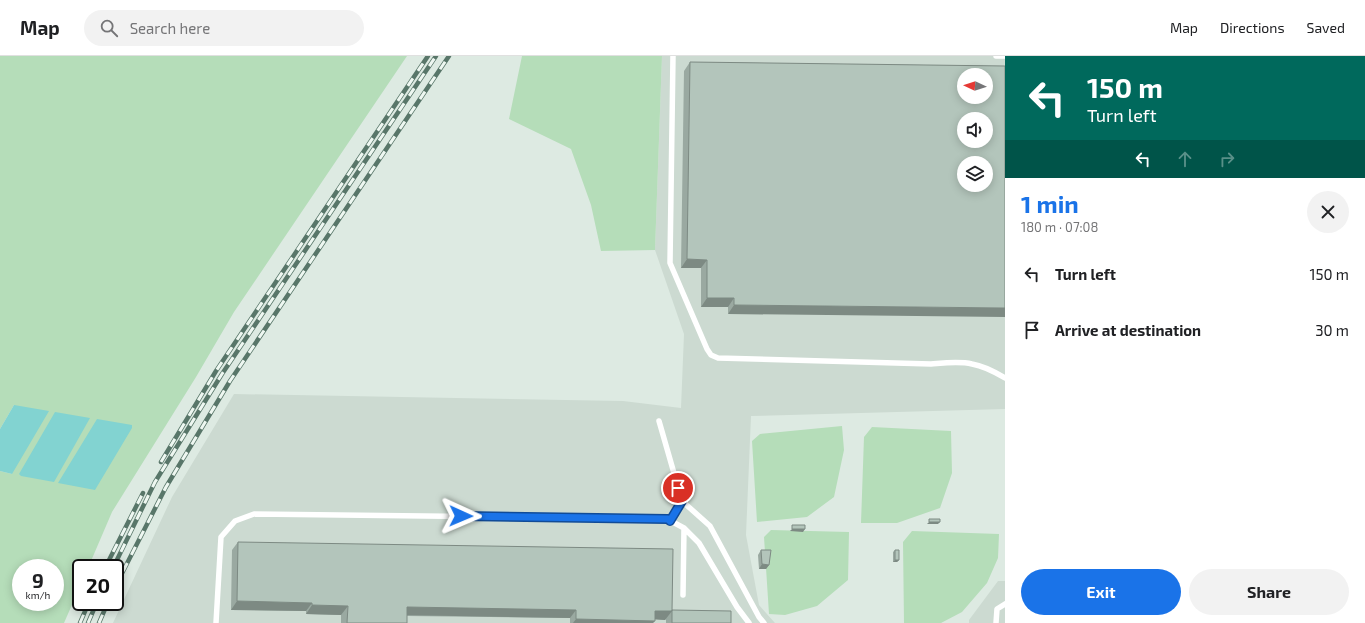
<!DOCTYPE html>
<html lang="en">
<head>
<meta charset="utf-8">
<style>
	body { margin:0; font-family:"Exo 2",sans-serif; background:#f2f2f2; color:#202124; height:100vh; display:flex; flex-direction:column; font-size:15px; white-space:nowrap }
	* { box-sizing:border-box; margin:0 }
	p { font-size:13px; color:#757577 }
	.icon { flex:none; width:22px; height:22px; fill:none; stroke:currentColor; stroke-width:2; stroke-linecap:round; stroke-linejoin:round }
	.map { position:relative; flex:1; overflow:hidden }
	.side { display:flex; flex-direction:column; background:#fff; width:360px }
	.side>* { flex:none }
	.hud { background:#00695c; color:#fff; overflow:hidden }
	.needle { width:26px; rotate:274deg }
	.controls { position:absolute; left:957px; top:12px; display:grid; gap:8px }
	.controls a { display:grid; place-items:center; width:36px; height:36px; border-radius:50%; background:#fff; box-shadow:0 2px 10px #0003; font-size:20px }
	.speed { position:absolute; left:12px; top:503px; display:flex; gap:8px; font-size:20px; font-weight:700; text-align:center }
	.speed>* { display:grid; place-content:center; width:52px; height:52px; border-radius:50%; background:#fff; box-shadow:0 2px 10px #0003; line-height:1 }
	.speed small { font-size:10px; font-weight:400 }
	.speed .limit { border:2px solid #111; border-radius:6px; background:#fff; color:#111 }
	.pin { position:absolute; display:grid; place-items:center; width:34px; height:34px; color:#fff; margin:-17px; border:2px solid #fff; border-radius:50%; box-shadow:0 1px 4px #0007 }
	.me { position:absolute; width:44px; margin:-22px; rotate:91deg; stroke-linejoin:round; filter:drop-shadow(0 0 3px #0008) }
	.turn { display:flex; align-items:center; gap:14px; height:84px; padding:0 16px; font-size:18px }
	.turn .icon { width:52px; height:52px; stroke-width:2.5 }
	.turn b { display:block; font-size:28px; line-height:34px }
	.lanes { display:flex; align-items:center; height:38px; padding:0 16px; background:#0003; justify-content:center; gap:20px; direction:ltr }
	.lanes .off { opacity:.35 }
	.round { display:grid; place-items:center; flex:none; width:42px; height:42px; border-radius:21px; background:#f2f2f2 }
	.headline { display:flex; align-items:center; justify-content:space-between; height:68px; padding:0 16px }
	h1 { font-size:24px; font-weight:700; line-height:30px; color:#1a73e8 }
	.primary-button { display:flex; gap:8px; margin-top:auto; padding:8px 16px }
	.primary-button a { flex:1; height:46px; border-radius:24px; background:#1a73e8; color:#fff; font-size:16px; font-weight:700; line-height:46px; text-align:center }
	.primary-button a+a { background:#f2f2f2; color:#202124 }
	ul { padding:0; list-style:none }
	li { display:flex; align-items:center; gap:12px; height:56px; padding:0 16px }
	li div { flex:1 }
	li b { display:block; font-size:15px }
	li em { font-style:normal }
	header { display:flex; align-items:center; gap:24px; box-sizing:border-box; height:56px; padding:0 20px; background:#fff; border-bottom:1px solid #e0e0e0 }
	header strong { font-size:19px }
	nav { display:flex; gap:22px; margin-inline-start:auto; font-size:14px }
	.search { width:280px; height:36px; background:#f2f2f2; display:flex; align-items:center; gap:10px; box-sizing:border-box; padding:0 14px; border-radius:22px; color:#757577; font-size:15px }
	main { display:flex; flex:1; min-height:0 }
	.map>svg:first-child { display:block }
	.built { fill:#ccdad1; fill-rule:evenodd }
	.green { fill:#b5ddb9; fill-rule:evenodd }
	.water { fill:#82d3d1 }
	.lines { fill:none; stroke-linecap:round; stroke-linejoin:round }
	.service { stroke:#fff; stroke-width:5.5 }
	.rail-casing { stroke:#587669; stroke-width:4.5 }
	.rail { stroke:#eef7f1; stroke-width:3; stroke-dasharray:9; stroke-linecap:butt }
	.wall { fill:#9aa9a1 }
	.shaded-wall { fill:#7d8a83 }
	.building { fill:#b3c5bb; stroke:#7d8a83; fill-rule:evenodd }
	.route-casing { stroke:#114b97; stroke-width:10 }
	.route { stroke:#1a73e8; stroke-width:7 }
</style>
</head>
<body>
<header>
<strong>Map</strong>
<div class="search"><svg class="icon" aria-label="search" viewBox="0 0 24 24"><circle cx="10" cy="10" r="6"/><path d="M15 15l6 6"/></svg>Search here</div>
<nav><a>Map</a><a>Directions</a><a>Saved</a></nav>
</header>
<main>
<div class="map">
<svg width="1005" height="567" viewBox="0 0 1005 567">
	<rect width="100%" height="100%" fill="#ddeae2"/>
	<path class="built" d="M662 0H1005V353L751 360 746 479 759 549 775 567H113L172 441 234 338 623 345 681 352 684 278 655 194ZM964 19H986V41H964ZM964 63H986V85H964ZM964 107H986V129H964Z
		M998 525H1005V567H969V564Z"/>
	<path class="green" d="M0 0H407L234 256 196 321 112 456 88 512H81V528L64 567H0V415L12 418 14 349 0 373ZM21 512H55V546H21Z
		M522 0H662L655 194 601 195 591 149 571 93 509 63Z
		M842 370 844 394 834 441 807 461 757 466 752 385 760 378Z
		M872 371 951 375 952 417 940 452 897 467H861L864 381Z
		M771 474 849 476 848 524 817 550 785 559 769 558 764 481Z
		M912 475 999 478 998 502 987 527 962 556 941 567H904L903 486Z"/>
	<path class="water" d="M14 349 49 355 12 418 0 415V373Z
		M55 356 90 362 54 426 21 420 19 418Z
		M97 363 132 369V372L95 434 58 427Z"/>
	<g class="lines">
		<path class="service" d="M673 0 670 207 707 293 711 299 718 302 931 308C944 307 959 305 972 308 984 310 995 316 1005 322
			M996 0H1005
			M659 365 682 445
			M670 465 682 445 710 470 759 561 764 567
			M683 539 684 472
			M216 567 221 481 235 465 254 458 667 463 684 472 699 487 737 551 749 567
			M996 567 997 553 1005 548"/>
		<g class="rail-casing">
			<path id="rail" d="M161 406 216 315 428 0
				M105 512 143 437
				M113 512 155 426 222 318 436 0
				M115 531 166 431 230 325 449 0
				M80 567 89 546
				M88 567 97 546
				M99 567 108 546"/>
		</g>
		<use href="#rail" class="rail"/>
	</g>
	<path class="wall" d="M690 6 1005 10 728 258V251H701V212H681L684 15Z
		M238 486 672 555 731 567H666V563L665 564 655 563 653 567H570V562L407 560V567H341V559L306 558V555L231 554 232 494Z
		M761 494 769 509 766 513H759L758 499Z
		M895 494 899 504 897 506H893V496Z"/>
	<path class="shaded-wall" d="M687 203 707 204 701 212H681Z
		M707 242H734L728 251H701Z
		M734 249 1005 252V261L728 258Z
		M929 466H940L938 468H927Z
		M792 473H805L803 476 790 475Z
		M895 504H899L897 506H893Z
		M762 508 769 509 766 513H759Z
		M237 545 312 547 306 555 231 554Z
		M312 549 348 550 341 559 306 558Z
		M407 551 576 554 570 562 401 559Z
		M655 555H672L665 564 649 563Z
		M576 563 655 565 653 567H573Z"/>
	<path class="building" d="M690 6 1005 10V252L734 249V242H707V204L687 203ZM964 19H986V41H964ZM964 63H986V85H964ZM964 107H986V129H964Z
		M929 463H940V466H929Z
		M792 469H805V473H792Z
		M238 486 673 493 672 555H655V565L576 563V554L407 551V567H347L348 550 312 549V547L237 545Z
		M761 494H771L769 509 762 508Z
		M895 494H899V504H895Z
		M672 554 731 555V567H672Z"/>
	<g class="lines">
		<g class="route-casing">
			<path id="route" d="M461 460 668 463 670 465 682 445 678 432"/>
		</g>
		<use href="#route" class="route"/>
	</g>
</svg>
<div class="controls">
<a><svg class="needle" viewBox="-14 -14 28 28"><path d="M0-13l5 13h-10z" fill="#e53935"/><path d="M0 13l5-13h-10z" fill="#757577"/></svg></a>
<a><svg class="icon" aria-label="sound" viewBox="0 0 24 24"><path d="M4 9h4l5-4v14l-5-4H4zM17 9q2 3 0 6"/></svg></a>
<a><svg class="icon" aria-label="layers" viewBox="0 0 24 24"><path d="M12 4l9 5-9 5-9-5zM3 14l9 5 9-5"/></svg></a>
</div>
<div class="speed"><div>9<small>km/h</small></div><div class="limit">20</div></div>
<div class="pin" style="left:678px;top:432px;background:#d93025"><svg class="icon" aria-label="arrive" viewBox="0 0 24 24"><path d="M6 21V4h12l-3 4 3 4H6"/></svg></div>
<svg class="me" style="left:461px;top:460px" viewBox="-20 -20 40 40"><path d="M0-17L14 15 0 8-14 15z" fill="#1a73e8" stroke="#fff" stroke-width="4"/></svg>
</div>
<section class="side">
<div class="hud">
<div class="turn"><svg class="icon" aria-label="left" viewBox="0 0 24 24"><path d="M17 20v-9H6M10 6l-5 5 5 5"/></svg><div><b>150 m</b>Turn left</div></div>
<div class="lanes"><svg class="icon" aria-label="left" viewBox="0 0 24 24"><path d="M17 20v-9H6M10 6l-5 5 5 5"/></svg><svg class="icon off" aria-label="ahead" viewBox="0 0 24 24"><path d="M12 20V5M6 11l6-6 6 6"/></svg><svg class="icon off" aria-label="right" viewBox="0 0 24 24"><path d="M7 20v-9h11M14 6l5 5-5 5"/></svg></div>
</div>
<div class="headline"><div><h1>1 min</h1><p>180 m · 07:08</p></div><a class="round"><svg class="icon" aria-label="close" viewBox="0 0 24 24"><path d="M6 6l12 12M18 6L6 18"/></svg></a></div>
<ul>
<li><svg class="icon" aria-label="left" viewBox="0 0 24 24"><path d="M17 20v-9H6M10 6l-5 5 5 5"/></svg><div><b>Turn left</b></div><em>150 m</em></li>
<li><svg class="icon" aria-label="arrive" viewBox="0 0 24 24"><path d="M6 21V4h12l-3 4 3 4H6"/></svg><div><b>Arrive at destination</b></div><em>30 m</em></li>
</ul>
<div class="primary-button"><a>Exit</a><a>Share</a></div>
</section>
</main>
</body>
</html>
